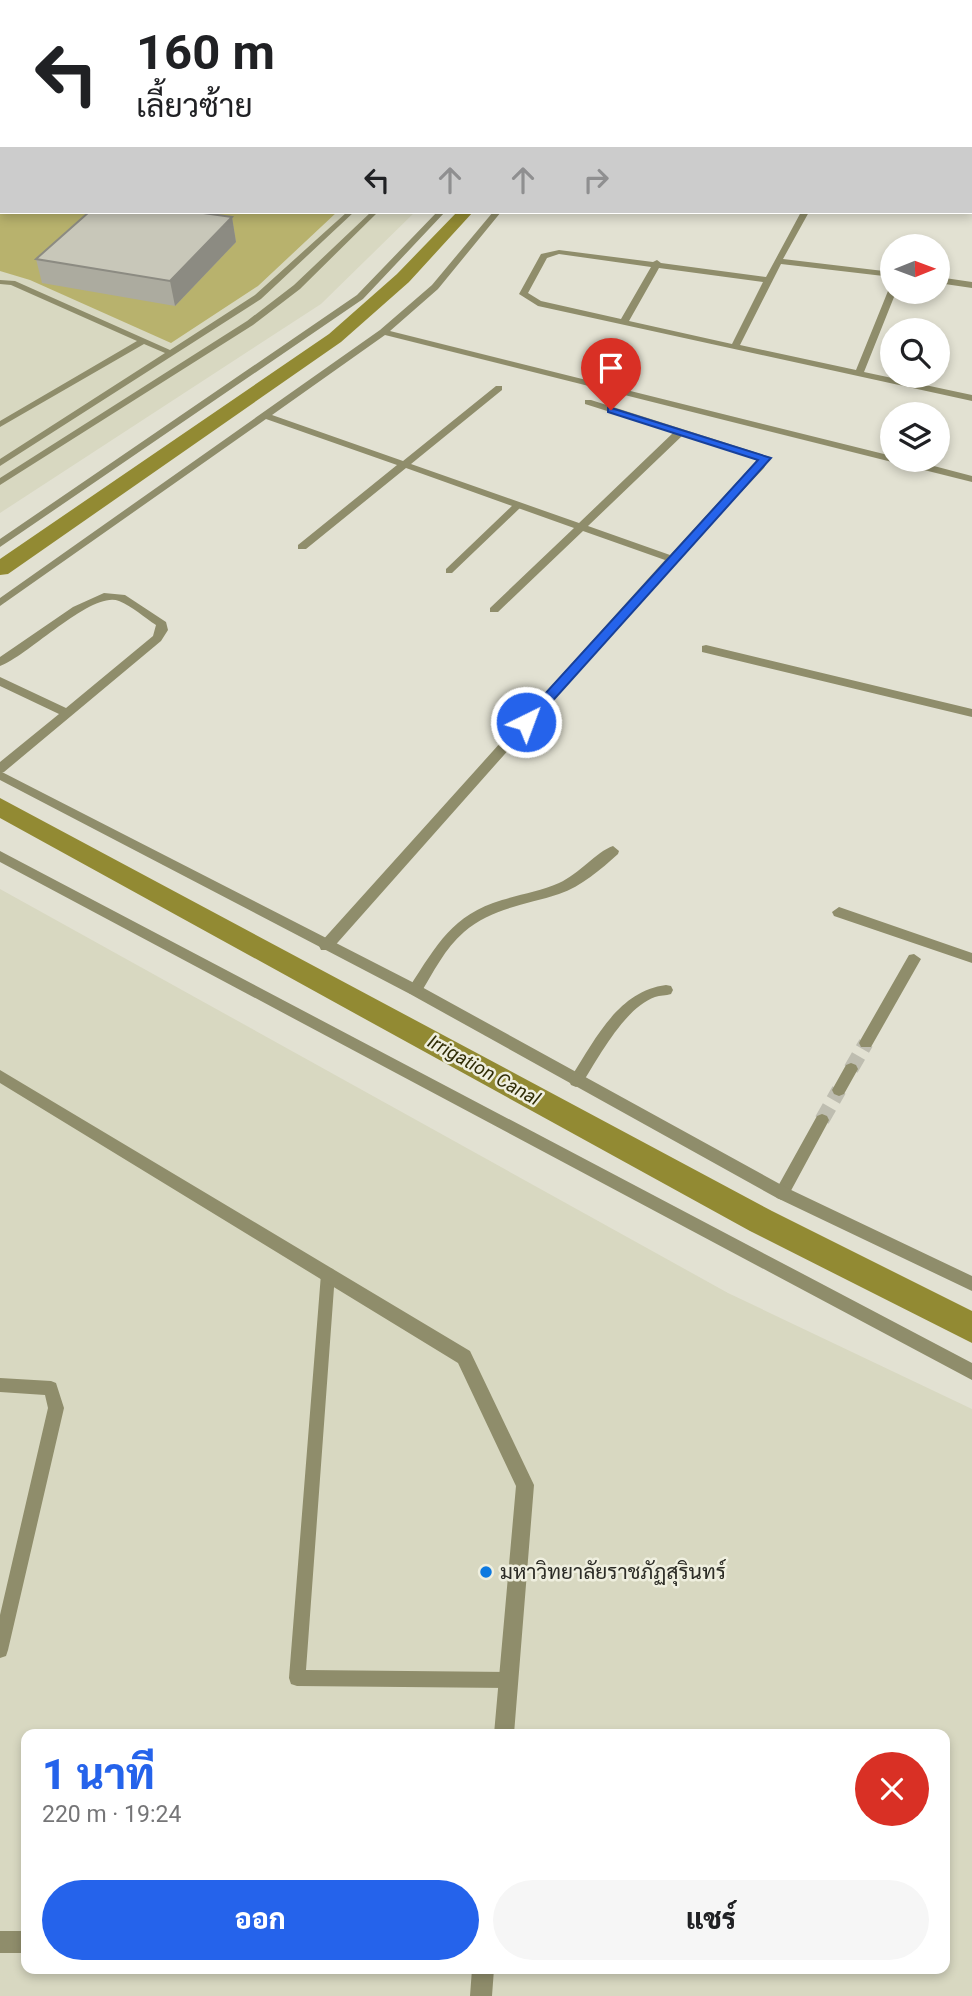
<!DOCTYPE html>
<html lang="th">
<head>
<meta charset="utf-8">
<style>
	body { margin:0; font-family:Roboto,Sarabun,sans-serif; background:#f6f6f6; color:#202124; height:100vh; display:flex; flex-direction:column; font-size:26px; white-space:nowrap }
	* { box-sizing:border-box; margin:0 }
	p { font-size:23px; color:#757577 }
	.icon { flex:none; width:38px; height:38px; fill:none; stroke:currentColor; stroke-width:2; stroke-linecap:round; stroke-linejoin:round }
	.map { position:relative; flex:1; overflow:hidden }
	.panel { position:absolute; left:21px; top:1729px; width:929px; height:245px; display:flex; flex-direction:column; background:#fff; border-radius:14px; box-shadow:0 4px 10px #0003 }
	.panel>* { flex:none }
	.hud { position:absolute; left:0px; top:0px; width:973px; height:214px; box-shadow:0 4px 10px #0003; background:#fff; color:#202124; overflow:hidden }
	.needle { width:46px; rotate:89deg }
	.fabs { position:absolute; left:880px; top:234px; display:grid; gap:14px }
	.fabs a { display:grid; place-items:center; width:70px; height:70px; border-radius:50%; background:#fff; box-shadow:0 4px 10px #0003; font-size:35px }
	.pin { position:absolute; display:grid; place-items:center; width:60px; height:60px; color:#fff; margin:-72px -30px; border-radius:50% 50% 50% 0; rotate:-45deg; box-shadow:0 0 7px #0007 }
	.pin .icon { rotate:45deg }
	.me { position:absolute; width:77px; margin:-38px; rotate:42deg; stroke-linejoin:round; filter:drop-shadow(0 0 5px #0008) }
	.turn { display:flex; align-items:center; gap:24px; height:147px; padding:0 21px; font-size:32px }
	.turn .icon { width:91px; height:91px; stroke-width:2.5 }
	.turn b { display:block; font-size:49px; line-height:60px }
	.lanes { display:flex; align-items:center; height:66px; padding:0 21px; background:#0003; justify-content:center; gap:35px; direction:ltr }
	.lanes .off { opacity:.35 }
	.round { display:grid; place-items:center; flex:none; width:74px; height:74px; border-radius:37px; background:#f6f6f6 }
	.overview { display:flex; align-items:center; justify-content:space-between; height:119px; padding:0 21px }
	h1 { font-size:42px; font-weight:800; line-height:52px; color:#2563eb }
	.button { display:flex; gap:14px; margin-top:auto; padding:14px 21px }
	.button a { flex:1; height:80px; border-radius:42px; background:#2563eb; color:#fff; font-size:28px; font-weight:800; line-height:80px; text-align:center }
	.button a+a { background:#f6f6f6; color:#202124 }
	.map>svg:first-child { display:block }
	.built { fill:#d8d8c1; fill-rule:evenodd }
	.green { fill:#b8b26d }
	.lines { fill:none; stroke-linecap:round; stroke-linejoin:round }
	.canal { fill:#928a33; fill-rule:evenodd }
	.minor-tunnel { stroke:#bebdb0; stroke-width:15; stroke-dasharray:15 8; stroke-linecap:butt }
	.service { fill:#8f8d6b; fill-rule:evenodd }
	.minor { fill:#8f8d6b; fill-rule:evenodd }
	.tertiary { fill:#8f8d6b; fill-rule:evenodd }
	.primary { fill:#4d4811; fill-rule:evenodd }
	.wall { fill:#acab9f }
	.shaded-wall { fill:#8c8b82 }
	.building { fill:#c8c7b9; stroke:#8c8b82; stroke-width:2 }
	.route { fill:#2563eb; stroke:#184099; stroke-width:2 }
	.poi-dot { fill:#0c79e0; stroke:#efefdf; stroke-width:2.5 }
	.labels { text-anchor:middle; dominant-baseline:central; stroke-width:5; stroke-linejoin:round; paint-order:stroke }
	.water-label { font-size:19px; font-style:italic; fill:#302d06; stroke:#efefdf }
	.near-poi-label { font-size:21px; fill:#2c2c26; stroke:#efefdf; text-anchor:start }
</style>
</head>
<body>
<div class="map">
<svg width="972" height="1996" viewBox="0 0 972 1996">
	<rect width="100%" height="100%" fill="#e2e1d2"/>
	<path class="built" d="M0 3 2 212H415L321 304 0 513Z
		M0 889 728 1293 972 1409V1996H0ZM26 1734H945V1969H26Z"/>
	<path class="green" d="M0 75 2 212H337L258 286 171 343 30 280 0 271Z"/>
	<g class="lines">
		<path class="canal" d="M647 0H659L646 2Z
			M457 212H473L409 282 341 342 8 574 0 575V559L329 334 397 274Z
			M0 798 772 1211 972 1311V1343L750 1231 0 818Z"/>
		<path class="minor-tunnel" d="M851 1069 866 1043
			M822 1120 839 1090"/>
		<path class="service" d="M347 212H354L261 299 0 466V459L165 353 144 344 0 427V421L137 341 11 285 0 284V280L15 281 170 350 255 295Z
			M371 212H378L300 289 253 325 0 485V478L247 321 294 285Z
			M518 502 522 505 521 507 452 573H446V569L515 503Z
			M328 1268 333 1269 335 1274 306 1670 509 1672 515 1674 517 1680 515 1686 509 1688 297 1686 291 1684 289 1678 321 1274 323 1269Z
			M0 1378 51 1381 56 1383 64 1408 8 1650 6 1656 0 1658V1615L48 1408 45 1395 0 1392Z"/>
		<path class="minor" d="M222 0H229L221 2Z
			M844 0H850L843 2Z
			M922 0H928L921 2Z
			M971 27H972V31H971Z
			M0 64H2L0 69Z
			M971 100H972V104H971Z
			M971 207H972V211H971Z
			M437 212H445L363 299 0 547V539L357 295Z
			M493 212H501L438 289 390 331 892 456V460H911L972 476V482L385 335 272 415 403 461 496 386H502V390L411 464 579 523 674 432 585 404V400H591L770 457 764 468 676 561 331 950H321L319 946 321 942 665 560 583 531 498 612H490V608L574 528 406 468 306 549H298V545L397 465 266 419 0 606V598L380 330 432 285ZM683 435 759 458 670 555 588 526Z
			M801 212H809L783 259 892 272V277L781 264 740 345 856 370 888 291 892 288V292H896L864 372 972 395V401L538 306 519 294 541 254 559 250 653 262 657 260 661 263 766 277ZM559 254 651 267 621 319 541 301 528 293 547 258ZM659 268 763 282 732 344 629 321Z
			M938 277 972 282V288L938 283Z
			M104 593 125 595 166 622 168 630 161 641 4 772 0 773V762L59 714 0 686V677L66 708 153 636 156 625C145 618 132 606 119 601 92 590 28 656 0 666V657L73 607Z
			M706 645 972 709V717L702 652V646Z
			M613 846 619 851 618 854C600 870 582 886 559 894 526 905 491 908 464 932 445 948 433 973 420 994H410L408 990 410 986C437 945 452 915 502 900 521 894 541 891 559 883 579 874 596 852 613 846Z
			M839 907 972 953V963L834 916 832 912Z
			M914 954 921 959 871 1047H861L859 1043 861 1039 909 955Z
			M666 985 671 986 673 990 671 994C666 996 660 995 655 997 624 1008 598 1059 581 1085L576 1087 571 1085 569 1081 571 1077C595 1040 618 991 666 985Z
			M851 1063 856 1065 858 1069 844 1094 839 1096 834 1094 832 1090 846 1065Z
			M0 1070 470 1351 534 1485 514 1734H494L516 1486 458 1363 0 1083Z
			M822 1114 827 1116 829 1120 827 1124 787 1198 782 1200 777 1198 774 1193 777 1188 817 1116Z
			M0 1931H26V1953H0Z
			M472 1969H494L492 1996H470Z"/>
		<path class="tertiary" d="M0 771 420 986 787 1188 972 1276V1291L777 1198 410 994 0 780Z
			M0 851 972 1363V1380L0 862Z"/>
		<path class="primary" d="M25 0 41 2H26Z
			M100 0 119 2H101Z
			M971 118H972V124H971Z
			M971 137H972V143H971Z"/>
	</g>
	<path class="wall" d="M232 217 236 242 175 306 42 283 36 259Z"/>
	<path class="shaded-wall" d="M232 217 236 242 175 306 170 281Z"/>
	<path class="building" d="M89 212H196L232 217 170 281 36 259Z"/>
	<path class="route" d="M608 407 771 458 531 725 526 727 520 722 522 719 758 460 608 412Z"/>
	<circle class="poi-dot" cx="486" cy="1572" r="7"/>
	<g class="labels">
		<g class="water-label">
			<text transform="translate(484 1070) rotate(29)">Irrigation Canal</text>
		</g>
		<g class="near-poi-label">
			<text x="500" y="1572">มหาวิทยาลัยราชภัฏสุรินทร์</text>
		</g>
	</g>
</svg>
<div class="fabs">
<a><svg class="needle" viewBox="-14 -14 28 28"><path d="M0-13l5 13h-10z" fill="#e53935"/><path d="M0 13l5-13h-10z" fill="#757577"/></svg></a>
<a><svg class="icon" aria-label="search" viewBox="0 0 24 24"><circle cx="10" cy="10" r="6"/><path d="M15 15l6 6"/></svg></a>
<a><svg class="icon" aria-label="layers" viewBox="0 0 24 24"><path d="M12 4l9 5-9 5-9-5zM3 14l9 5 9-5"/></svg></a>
</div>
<div class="pin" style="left:611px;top:410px;background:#d93025"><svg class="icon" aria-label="arrive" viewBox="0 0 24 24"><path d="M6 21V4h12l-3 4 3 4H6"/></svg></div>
<svg class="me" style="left:526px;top:722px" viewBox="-20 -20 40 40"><circle r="17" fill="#2563eb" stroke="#fff" stroke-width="3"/><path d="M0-11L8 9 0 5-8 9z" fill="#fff"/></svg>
<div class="hud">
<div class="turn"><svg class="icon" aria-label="left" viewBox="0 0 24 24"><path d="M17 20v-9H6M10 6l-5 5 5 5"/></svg><div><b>160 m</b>เลี้ยวซ้าย</div></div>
<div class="lanes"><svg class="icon" aria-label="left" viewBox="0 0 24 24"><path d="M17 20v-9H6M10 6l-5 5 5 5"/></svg><svg class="icon off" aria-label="ahead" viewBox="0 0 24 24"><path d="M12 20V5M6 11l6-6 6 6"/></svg><svg class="icon off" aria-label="ahead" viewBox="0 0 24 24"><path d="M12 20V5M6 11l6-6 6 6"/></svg><svg class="icon off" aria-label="right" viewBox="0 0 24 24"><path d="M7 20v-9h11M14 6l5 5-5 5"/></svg></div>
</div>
<section class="panel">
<div class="overview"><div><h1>1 นาที</h1><p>220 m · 19:24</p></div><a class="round" style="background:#d93025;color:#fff"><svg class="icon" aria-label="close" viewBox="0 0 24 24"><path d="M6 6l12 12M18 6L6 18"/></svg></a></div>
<div class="button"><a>ออก</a><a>แชร์</a></div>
</section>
</div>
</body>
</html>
